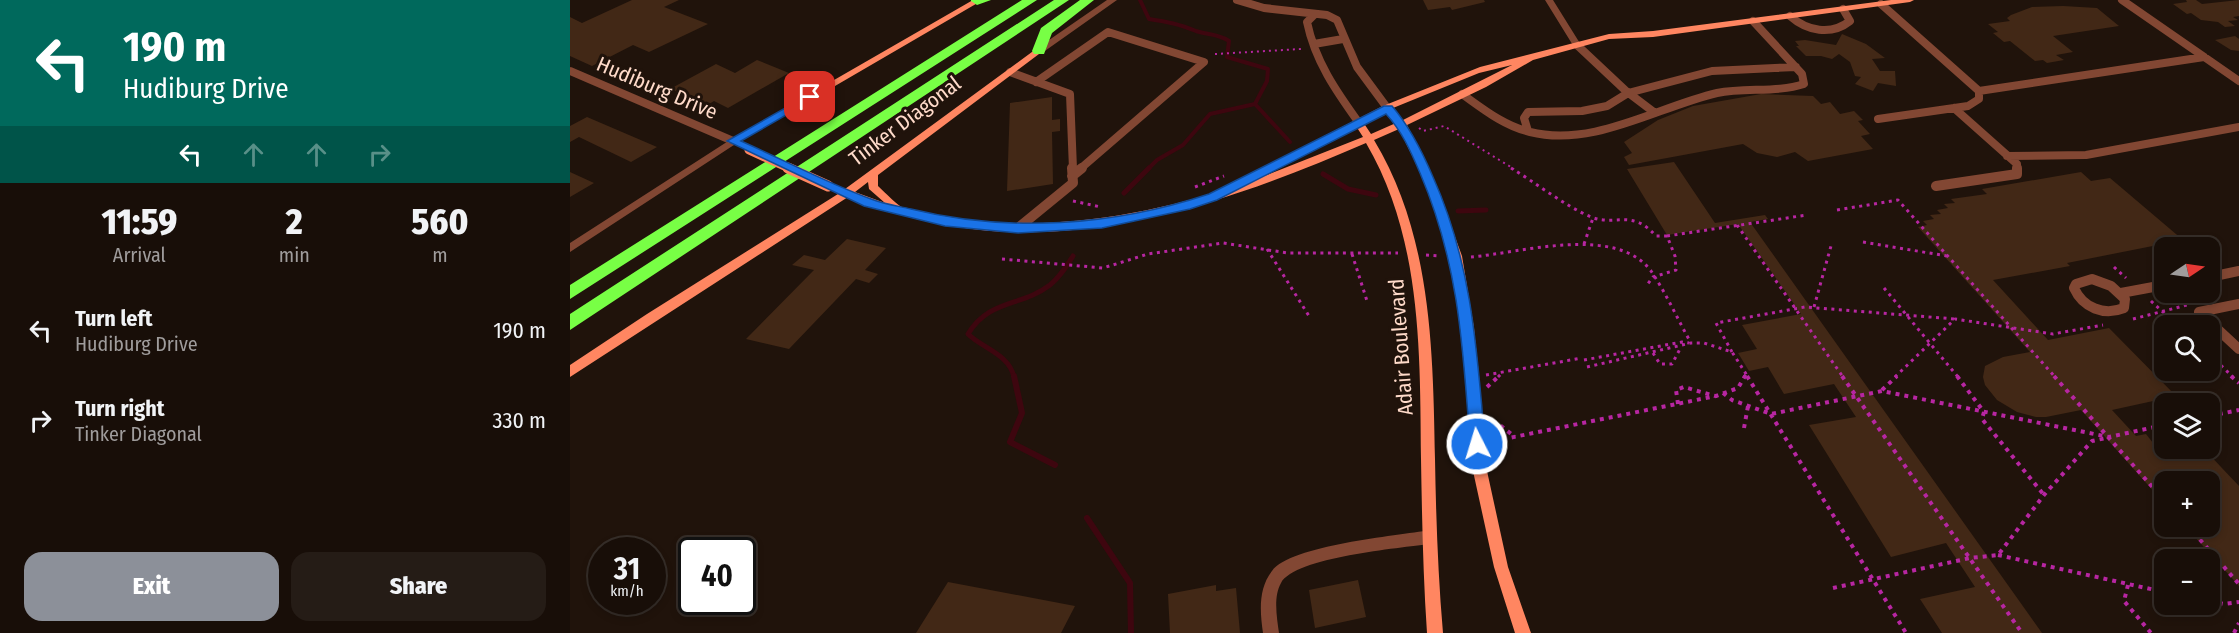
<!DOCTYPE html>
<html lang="en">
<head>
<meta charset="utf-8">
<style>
	body { margin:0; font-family:"Fira Sans Condensed",sans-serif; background:#251c16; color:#f1f3f6; height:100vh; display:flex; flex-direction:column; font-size:22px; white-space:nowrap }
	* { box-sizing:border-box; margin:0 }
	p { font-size:20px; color:#9f9c9c }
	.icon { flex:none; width:33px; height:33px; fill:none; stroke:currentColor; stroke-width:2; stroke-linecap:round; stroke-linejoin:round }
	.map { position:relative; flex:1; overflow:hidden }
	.drawer { display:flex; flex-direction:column; background:#180e08; width:570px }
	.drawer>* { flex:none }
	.guide { background:#00695c; color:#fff; overflow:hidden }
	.needle { width:39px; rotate:77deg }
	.controls { position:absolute; left:1584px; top:237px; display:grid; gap:12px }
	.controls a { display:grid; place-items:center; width:66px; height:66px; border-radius:12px; background:#180e08; box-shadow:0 3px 9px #0003,0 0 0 2px #362e29; font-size:30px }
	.speed { position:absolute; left:18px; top:537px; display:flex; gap:12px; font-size:30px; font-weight:700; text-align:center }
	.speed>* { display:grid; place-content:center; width:78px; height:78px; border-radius:50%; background:#180e08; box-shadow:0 3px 9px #0003,0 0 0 2px #362e29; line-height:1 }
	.speed small { font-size:15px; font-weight:400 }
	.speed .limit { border:3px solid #111; border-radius:9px; background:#fff; color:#111 }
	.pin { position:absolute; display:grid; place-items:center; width:51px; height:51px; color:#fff; margin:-26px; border-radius:12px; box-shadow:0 3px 9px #0006 }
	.me { position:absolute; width:66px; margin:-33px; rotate:355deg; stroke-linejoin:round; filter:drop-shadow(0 0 4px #0008) }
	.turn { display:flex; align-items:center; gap:21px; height:126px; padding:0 24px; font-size:27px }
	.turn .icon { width:78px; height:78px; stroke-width:2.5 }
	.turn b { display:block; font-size:42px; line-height:51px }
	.lanes { display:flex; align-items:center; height:57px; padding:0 24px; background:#0003; justify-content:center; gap:30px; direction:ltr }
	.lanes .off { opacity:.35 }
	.eta { display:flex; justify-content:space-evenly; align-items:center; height:102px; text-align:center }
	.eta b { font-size:36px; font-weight:800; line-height:42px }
	.cta { display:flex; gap:12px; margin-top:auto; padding:12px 24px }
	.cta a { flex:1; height:69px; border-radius:18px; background:#8c9099; color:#fff; font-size:24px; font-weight:800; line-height:69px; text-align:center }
	.cta a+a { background:#251c16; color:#f1f3f6 }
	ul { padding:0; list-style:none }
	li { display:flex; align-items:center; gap:18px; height:90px; padding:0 24px }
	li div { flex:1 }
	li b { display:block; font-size:22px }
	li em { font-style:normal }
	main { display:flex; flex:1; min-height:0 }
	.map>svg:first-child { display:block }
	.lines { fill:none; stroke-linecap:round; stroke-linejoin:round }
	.stream-far2 { stroke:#3e060f; stroke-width:4 }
	.stream-far1 { stroke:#3e060f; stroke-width:5 }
	.stream { stroke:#3e060f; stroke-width:6 }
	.building { fill:#422816 }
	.path-far2 { stroke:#b726a2; stroke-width:2; stroke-dasharray:2 4; stroke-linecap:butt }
	.path-far1 { stroke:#b726a2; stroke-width:3; stroke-dasharray:3 4.5; stroke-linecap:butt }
	.path { stroke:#b726a2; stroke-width:4; stroke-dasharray:4 5; stroke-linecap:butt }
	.lane-far1 { stroke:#824733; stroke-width:8 }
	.lane { stroke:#824733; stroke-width:10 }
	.street { fill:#824733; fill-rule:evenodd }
	.secondary { fill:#ff8661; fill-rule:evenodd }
	.highway { fill:#78ff45; fill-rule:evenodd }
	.secondary-bridge-far1 { stroke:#ff8661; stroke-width:9 }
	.secondary-bridge { stroke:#ff8661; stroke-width:11 }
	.route { fill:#1a73e8; stroke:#114b97; stroke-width:1.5 }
	.labels { text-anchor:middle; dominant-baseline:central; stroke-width:6; stroke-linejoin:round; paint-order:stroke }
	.street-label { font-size:21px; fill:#ffdbca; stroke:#20130b }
</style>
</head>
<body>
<main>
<section class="drawer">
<div class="guide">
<div class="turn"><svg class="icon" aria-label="left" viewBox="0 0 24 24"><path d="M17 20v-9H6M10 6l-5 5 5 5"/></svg><div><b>190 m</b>Hudiburg Drive</div></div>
<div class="lanes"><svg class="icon" aria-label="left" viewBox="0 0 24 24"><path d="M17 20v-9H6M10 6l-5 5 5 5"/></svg><svg class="icon off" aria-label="ahead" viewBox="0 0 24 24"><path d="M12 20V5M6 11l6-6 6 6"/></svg><svg class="icon off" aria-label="ahead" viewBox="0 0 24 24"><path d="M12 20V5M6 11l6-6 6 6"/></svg><svg class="icon off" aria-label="right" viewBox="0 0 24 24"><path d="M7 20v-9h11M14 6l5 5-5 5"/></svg></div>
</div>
<div class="eta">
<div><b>11:59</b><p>Arrival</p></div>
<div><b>2</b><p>min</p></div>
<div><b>560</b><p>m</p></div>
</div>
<ul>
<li><svg class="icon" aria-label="left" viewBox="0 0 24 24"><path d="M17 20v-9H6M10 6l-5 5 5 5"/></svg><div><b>Turn left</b><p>Hudiburg Drive</p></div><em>190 m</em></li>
<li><svg class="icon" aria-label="right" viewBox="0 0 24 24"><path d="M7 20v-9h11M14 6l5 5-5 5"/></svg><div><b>Turn right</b><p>Tinker Diagonal</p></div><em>330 m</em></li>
</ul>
<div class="cta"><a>Exit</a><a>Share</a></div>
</section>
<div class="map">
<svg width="1669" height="633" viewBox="0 0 1669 633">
	<rect width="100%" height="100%" fill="#20130b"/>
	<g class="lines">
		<path class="stream-far2" d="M570 0 579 19C599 22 608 24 626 31 638 35 649 34 659 41L657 57 698 69 697 81 685 104 640 114 613 145 587 160 578 169
			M685 104 720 142"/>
		<path class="stream-far1" d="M753 174 778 189 806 195
			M554 193 579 168
			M888 211 916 210
			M444 377C439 354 412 348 398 334 419 299 451 307 480 285 490 277 496 267 503 256"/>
		<path class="stream" d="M444 376 452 413 440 442 485 465
			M517 518 560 583 561 633"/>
	</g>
	<path class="building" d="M62 0H109L94 7 138 24 79 52 63 45 22 66 0 56V17L12 23Z
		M853 0H914L915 2 882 10 880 7 858 10Z
		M1616 0H1626L1632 4 1669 0V16L1663 17 1668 20 1658 21 1665 26 1655 27 1648 22 1631 20 1621 13 1617 14 1603 4 1617 2Z
		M1493 6 1527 8 1549 26 1483 36 1503 52 1486 55 1494 60 1477 63 1473 60 1465 61 1440 41 1434 42 1423 33 1428 32 1418 24 1440 21 1437 18 1441 15 1462 7Z
		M1272 34 1296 44 1315 58 1302 59 1310 71H1325L1326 86 1308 83 1303 91 1285 84 1291 77 1285 76 1280 62 1269 54 1262 59 1251 56H1236L1226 46H1229L1225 41 1235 40 1266 45Z
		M1665 36 1669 39V51L1661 50 1645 40Z
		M187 60 219 73 158 108 144 101 139 104 100 89 146 64 165 73Z
		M1191 94 1243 96 1251 104 1260 102 1270 114 1284 111 1293 120 1288 121 1300 134 1291 136 1303 149 1238 161 1225 152 1207 157 1187 153 1173 144 1059 165 1054 157 1062 153 1054 142 1088 120 1123 106Z
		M482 97V120L490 119V131L482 132 483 184 437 191 440 103Z
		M17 117 87 147 61 162 9 137 0 142V126Z
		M1104 162 1145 223 1195 215 1198 219 1180 222 1472 633H1372L1350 599 1405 587 1376 543 1321 557 1239 425 1286 417 1264 384 1214 394 1198 367 1179 371 1168 353 1187 349 1172 325 1231 314 1168 224 1097 235 1057 169Z
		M0 172 24 183 0 197Z
		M1511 172 1521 181 1540 178 1613 240 1497 263 1500 266 1423 280 1478 340 1539 328 1606 396 1542 410 1566 436 1576 434 1583 443 1594 440V448H1633L1669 486V586L1615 526H1640V482H1594V503L1511 410 1476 417H1466L1447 412 1427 400 1415 385 1413 377 1415 366 1433 357 1460 352 1348 227 1357 225 1353 221 1364 219 1360 215 1371 214 1367 210 1378 208 1374 204 1385 203 1381 199 1417 194 1412 189Z
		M277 239 316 248 295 270 308 274 299 283 286 279 219 349 176 339 244 270 222 265 234 255 255 260Z
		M788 580 796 617 745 628 739 590Z
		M378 582 505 606 491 633H346Z
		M646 585V591L666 588 670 633H600L598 594Z"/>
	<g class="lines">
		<path class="path-far2" d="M645 54 731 49
			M849 128 853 131 874 126 944 169"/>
		<path class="path-far1" d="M941 168C966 183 995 206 1021 217 1046 227 1061 208 1086 236H1097L1105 256 1106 270 1083 277 1077 285
			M625 187 654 176
			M503 201 531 207
			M1267 210 1328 200 1485 377
			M1167 225 1273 377
			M1097 236 1237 215
			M1293 242 1377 256
			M1014 244 1023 218
			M697 249 739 316
			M782 254 798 304
			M856 255 870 256
			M901 257C950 253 1046 224 1081 271 1096 293 1108 320 1121 343
			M432 259 533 268 578 254 653 243 718 253H828
			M1544 267 1556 278
			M1314 288 1388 377
			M1581 301 1608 326
			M1244 307 1261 246
			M1563 319 1617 305
			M1162 352 1146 323 1235 307 1385 319
			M1083 353 1090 364H1102L1111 347
			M1640 355 1663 377
			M1014 360 1112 342 1119 343
			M1017 367 1121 343H1134L1162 352 1178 377
			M916 375 1012 358
			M928 377 933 372
			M1174 377 1176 374
			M1325 377 1385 319 1483 334 1533 325"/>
		<path class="path" d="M1177 376 1336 633
			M1272 376 1452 633
			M1387 376 1414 412 1412 419 1474 495
			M1484 376 1594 500
			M1661 376 1669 383
			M917 387 929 376
			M1312 390 1327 376
			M1153 393 1162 400 1201 414 1312 391 1539 437 1594 425
			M1108 404 1106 390 1114 387 1145 396
			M1640 416 1669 410
			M922 423 930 425 945 437
			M1174 428 1178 406
			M924 441 1146 396 1168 388 1175 376
			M1618 526 1669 584
			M1428 555 1594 592
			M1558 585 1554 601 1581 633
			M1263 588 1400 558 1428 555 1474 495 1522 441 1536 438
			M1640 601 1654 604 1669 602
			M1664 633 1669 623"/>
		<path class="lane-far1" d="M667 0 694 8 757 15 767 20 787 67 818 109
			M1552 0 1669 81
			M744 15 737 22C745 61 766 91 789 123
			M1220 16C1237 31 1261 36 1280 21L1273 9
			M744 44 773 39
			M1007 45 1056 91 1085 113
			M0 71 163 141
			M440 72 500 94 503 169
			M466 82 538 32 634 62 510 169
			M1409 91 1634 57
			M892 94C913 109 934 126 960 132 1023 148 1087 107 1147 93 1176 87 1206 93 1234 84L1232 74 1183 21
			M1384 108 1447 164V169
			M1308 119 1398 106 1409 99V91L1311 4
			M958 131 954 118 958 112 1012 111 1037 106 1058 93 1142 71 1226 67
			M1437 156 1516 155 1669 127"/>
		<path class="lane" d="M502 176 512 168
			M1366 186 1447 174V168
			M448 228 503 183 502 168
			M1640 277 1669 271
			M1522 279 1541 286 1555 299 1554 308C1534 316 1513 308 1504 288L1506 284Z
			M1551 293 1594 285
			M1669 304 1629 312 1669 349"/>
		<path class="street" d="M537 0H547L472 53H466V49Z
			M975 0H983L1011 45 1010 47H1004Z
			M163 138 168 141 167 143 0 252V243Z
			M860 530 865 532 867 537 865 542 860 544C830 548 725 557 711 583 703 597 707 618 709 633H693C690 612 688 589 702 571 721 545 826 536 860 530Z"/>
		<path class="secondary" d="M403 0 411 1 167 143H159L158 141Z
			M1321 0H1344L1340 2 1083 37 1039 39 963 60 916 87 837 125 865 182 892 256 904 328 917 471 938 567 961 633H945L924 567 903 471 892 328 880 256 855 182 829 129 804 140C862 236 863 351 865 459 866 517 868 575 873 633H857C853 575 852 517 851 459 850 353 852 238 796 143 669 198 527 249 387 227 349 222 313 210 278 197L0 377V365L77 314 268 194 253 186 254 184 258 183 275 189 466 49H472L473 51 308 175V186C316 193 327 206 336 209 360 218 388 220 413 222 501 228 586 213 669 185L667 182 668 180 813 106 910 67 1039 34 1083 31ZM942 65 833 120 823 108 909 73ZM815 112 826 123 801 134 793 122ZM786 126 793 137 684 180ZM298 182 299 189 315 203 285 192Z"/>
		<path class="highway" d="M421 0 407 5 401 1V0Z
			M452 0H467L0 299V285Z
			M484 0H499L0 330V314Z
			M510 0H524L482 33 474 54H464L462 51 471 28Z"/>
		<path class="secondary-bridge-far1" d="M179 150 221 169"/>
		<path class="secondary-bridge" d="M218 168 258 186"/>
	</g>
	<path class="route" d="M240 94 244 95V99L171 141C214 160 257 183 301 199 313 204 328 206 341 209 439 233 543 226 639 194L814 106H822C840 127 852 151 863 177 902 264 907 350 915 444L913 448 907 450 900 444C893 347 889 264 850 173 841 152 832 131 816 114L647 200 620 209 532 228 448 233 375 226 294 206 157 141Z"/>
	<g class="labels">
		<g class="street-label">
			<text transform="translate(87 88) rotate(23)">Hudiburg Drive</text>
			<text transform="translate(335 121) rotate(-37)">Tinker Diagonal</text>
			<text transform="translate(831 347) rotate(-94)">Adair Boulevard</text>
		</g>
	</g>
</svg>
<div class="controls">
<a><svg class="needle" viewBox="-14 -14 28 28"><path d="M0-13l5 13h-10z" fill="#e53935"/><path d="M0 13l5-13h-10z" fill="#9f9c9c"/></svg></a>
<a><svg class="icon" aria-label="search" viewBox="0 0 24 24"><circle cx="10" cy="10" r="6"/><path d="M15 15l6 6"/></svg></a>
<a><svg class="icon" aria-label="layers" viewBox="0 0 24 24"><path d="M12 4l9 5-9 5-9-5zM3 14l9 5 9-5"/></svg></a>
<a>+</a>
<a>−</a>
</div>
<div class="speed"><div>31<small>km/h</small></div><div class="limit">40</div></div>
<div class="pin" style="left:240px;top:97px;background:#d93025"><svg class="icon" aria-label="arrive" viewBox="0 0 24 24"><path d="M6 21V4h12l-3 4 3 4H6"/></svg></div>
<svg class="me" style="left:907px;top:444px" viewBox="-20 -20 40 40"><circle r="17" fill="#1a73e8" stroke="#fff" stroke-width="3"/><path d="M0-11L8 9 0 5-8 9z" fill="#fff"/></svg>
</div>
</main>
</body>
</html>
